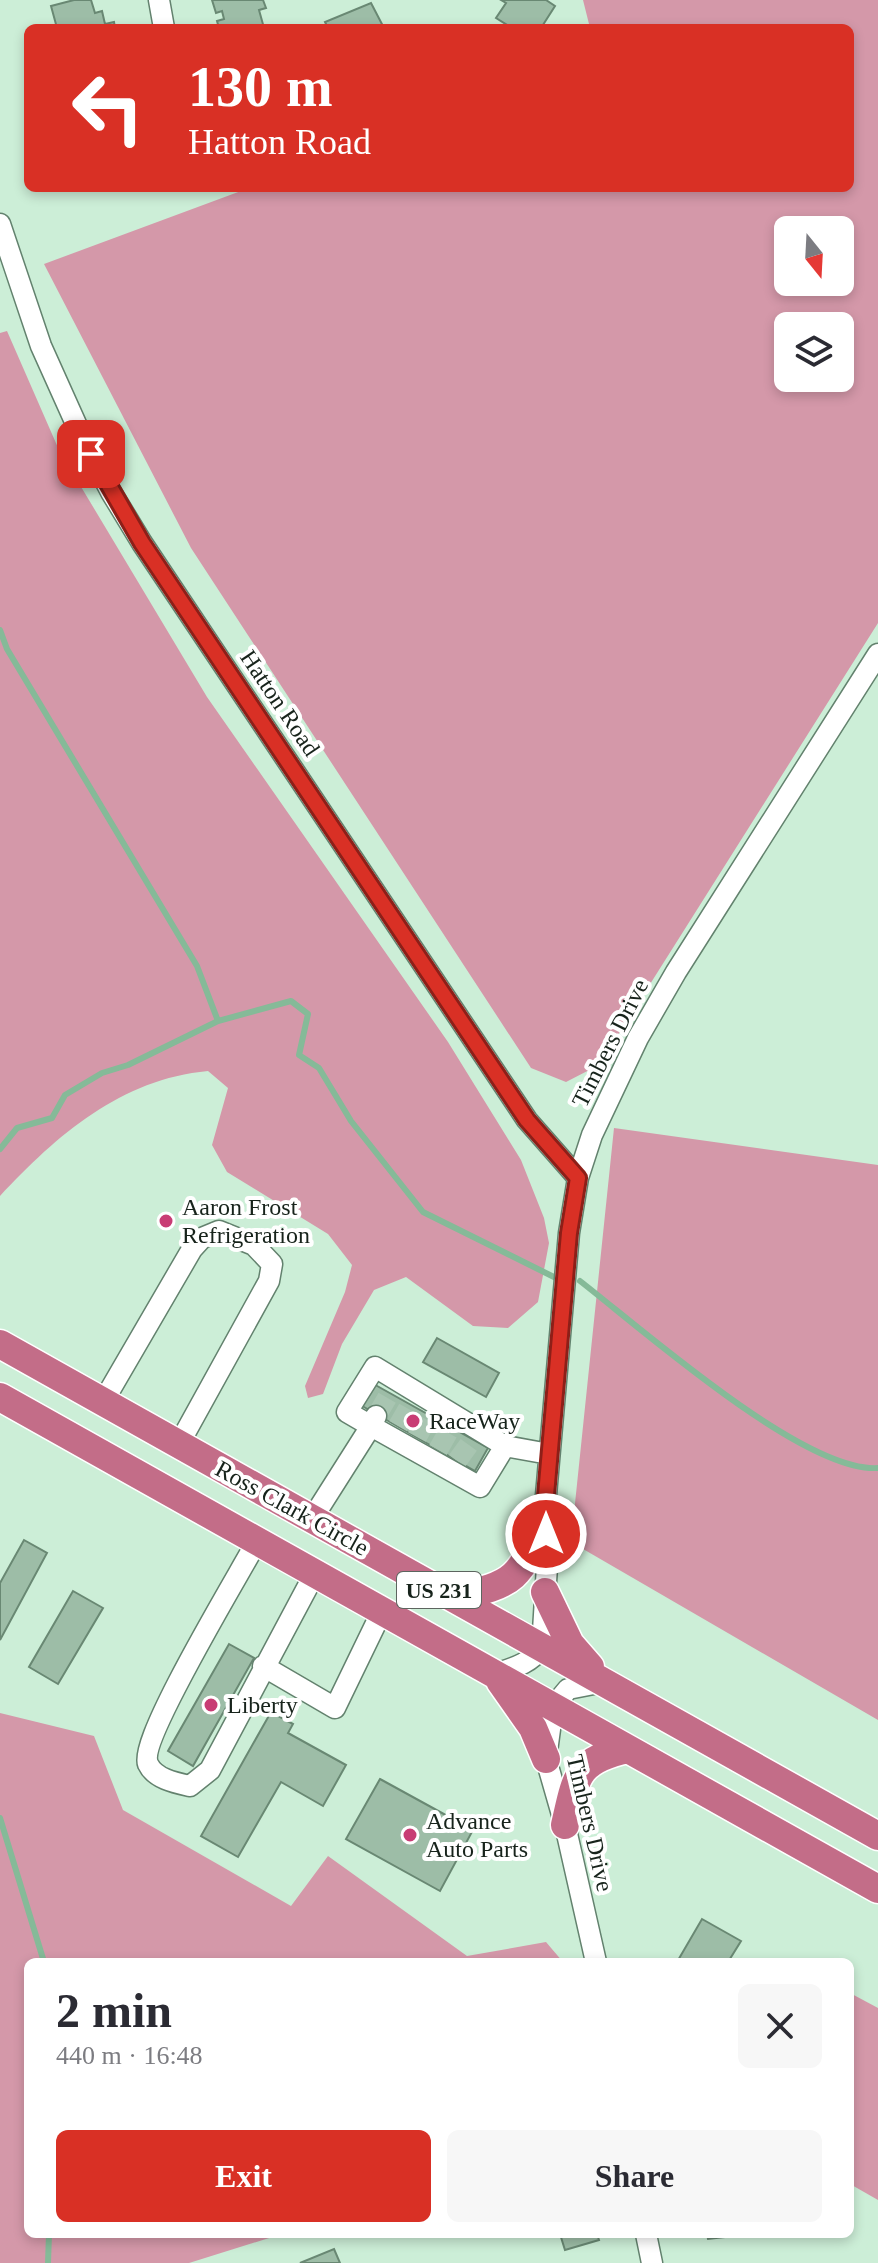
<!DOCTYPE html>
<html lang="en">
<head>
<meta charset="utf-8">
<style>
	body { margin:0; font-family:"Times New Roman",serif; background:#f7f7f7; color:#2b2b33; height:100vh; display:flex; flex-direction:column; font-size:30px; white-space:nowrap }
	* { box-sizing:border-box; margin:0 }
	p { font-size:26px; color:#7c7c81 }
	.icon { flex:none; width:44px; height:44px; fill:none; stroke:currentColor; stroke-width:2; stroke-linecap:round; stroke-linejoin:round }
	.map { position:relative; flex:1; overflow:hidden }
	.side { position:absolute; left:24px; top:1958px; width:830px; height:280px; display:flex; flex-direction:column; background:#fff; border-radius:12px; box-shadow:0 4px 12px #0003 }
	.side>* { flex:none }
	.top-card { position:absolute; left:24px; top:24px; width:830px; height:168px; border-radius:12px; box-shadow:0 4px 12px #0003; background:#d93025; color:#fff; overflow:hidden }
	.needle { width:52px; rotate:162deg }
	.controls { position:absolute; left:774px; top:216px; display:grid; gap:16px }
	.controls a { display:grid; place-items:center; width:80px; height:80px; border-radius:12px; background:#fff; box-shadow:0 4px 12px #0003; font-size:40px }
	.pin { position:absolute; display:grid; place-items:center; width:68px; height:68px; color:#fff; margin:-34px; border-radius:16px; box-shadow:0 4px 12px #0006 }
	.me { position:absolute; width:88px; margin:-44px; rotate:0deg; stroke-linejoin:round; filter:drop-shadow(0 0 6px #0008) }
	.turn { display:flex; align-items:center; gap:28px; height:168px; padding:0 32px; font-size:36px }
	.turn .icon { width:104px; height:104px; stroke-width:2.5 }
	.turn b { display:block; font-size:56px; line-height:68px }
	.round { display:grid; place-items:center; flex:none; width:84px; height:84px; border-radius:12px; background:#f7f7f7 }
	.summary { display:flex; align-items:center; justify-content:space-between; height:136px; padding:0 32px }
	h1 { font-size:48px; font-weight:800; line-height:60px }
	.action { display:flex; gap:16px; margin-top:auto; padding:16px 32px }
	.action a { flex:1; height:92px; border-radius:12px; background:#d93025; color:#fff; font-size:32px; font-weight:800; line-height:92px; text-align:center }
	.action a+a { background:#f7f7f7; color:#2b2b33 }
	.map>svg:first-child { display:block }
	.forest { fill:#d498a9; fill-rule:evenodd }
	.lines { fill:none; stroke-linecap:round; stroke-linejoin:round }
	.stream { stroke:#85ba98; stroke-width:6 }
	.building { fill:#9dbda7; stroke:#698873; stroke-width:2 }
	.minor-tunnel { stroke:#a8c5b1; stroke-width:20; stroke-dasharray:20 10; stroke-linecap:butt }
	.minor-casing { stroke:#63826e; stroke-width:23 }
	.highway-casing { stroke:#fff; stroke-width:31 }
	.minor { stroke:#fff; stroke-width:20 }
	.highway { stroke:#c36d88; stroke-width:28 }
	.route-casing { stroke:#8d1f18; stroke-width:20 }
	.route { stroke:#d93025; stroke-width:14 }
	.poi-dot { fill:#c83d74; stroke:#fff; stroke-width:3 }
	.labels { text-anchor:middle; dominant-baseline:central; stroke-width:8; stroke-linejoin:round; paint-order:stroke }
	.shield { fill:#fff; stroke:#5d655f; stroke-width:2 }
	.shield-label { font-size:22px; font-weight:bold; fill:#17231b }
	.street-label { font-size:24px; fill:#17231b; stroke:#fff }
	.poi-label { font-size:24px; fill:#17231b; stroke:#fff; text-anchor:start }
</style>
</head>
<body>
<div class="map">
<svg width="878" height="2263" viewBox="0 0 878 2263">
	<rect width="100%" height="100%" fill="#cceed7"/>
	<path class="forest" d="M583 0H878V623L599 1065 566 1082 531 1068 191 548 44 264 249 188H850V28H590ZM840 230V282H788V230ZM788 326H840V378H788Z
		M7 331 59 450 207 697 448 1042 521 1160 544 1218 549 1243 538 1302 508 1328 473 1326 406 1277 374 1290 342 1344 323 1394 308 1398 305 1386 345 1292 352 1265 328 1234 227 1172 212 1145 228 1088 208 1071C121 1079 57 1135 0 1196V333Z
		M614 1128 878 1165V1720L571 1542Z
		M0 1713 94 1736 123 1810 291 1906 328 1856 467 1956 546 1942 563 1962H28V2234H282L189 2263H0Z
		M850 1993 878 2008V2200L850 2184Z"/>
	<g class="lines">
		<path class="stream" d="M0 630 7 649 197 966 218 1021
			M0 1149 17 1128 52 1118 65 1095 102 1073 128 1065 218 1021 291 1001 308 1014 299 1055 319 1068 351 1121 423 1212 558 1279
			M580 1281C642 1329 804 1473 878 1468
			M0 1818 44 1962
			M48 2263 49 2234"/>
	</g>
	<path class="building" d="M74 0H91L95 13 102 11 105 24 114 22 115 28H57L51 6Z
		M212 0H263L266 8 259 10 264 28H219L217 21 224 19 222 11 216 13Z
		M501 0H546L555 6 541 28H512L496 18 506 3Z
		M371 3 384 28H328L325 22Z
		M437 1338 499 1373 486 1397 423 1362Z
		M370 1382 488 1448 475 1471 357 1403Z
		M24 1540 47 1553 0 1640V1583Z
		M73 1591 103 1608 58 1684 29 1667Z
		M229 1644 254 1658 193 1766 168 1751Z
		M271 1712 293 1724 288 1733 346 1765 323 1806 281 1782 238 1857 201 1836Z
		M380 1779 473 1830 440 1891 346 1839Z
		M702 1919 741 1941 728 1962H677Z
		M560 2234H597L599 2240 565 2250Z
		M707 2234H734L735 2236 708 2239Z
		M334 2249 340 2263H300Z"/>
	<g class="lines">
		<path class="minor-tunnel" d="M377 1415 390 1393
			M398 1426 410 1405
			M417 1437 429 1415
			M438 1450 451 1427
			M457 1461 473 1439"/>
		<g class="minor-casing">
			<path id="minor" d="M159 0 164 28
				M0 224 41 346 81 435 111 492 142 543 527 1120 578 1178
				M103 1402 192 1249 202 1238 219 1231 254 1245 272 1264 269 1281 179 1444
				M376 1416 371 1426 347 1412 375 1367 505 1446
				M312 1519 371 1426 480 1487 505 1446 549 1454
				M257 1541C240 1573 138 1740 148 1764 155 1779 176 1783 190 1786L210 1770 315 1573
				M263 1666 335 1708 382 1611
				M495 1674C513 1668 530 1664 542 1647L548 1550 544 1518 569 1233 578 1178 592 1135 638 1038 676 972 878 654
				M596 1962 565 1825 546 1759 553 1707 568 1689 604 1682
				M646 2234 652 2263"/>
		</g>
		<g class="highway-casing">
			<path id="highway" d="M0 1344 878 1836
				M0 1397 878 1889
				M545 1592 570 1644 590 1667
				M452 1597C517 1585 520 1578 544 1518
				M500 1681 533 1728 546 1759
				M565 1825C576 1777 576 1760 628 1749"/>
		</g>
		<use href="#minor" class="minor"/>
		<use href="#highway" class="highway"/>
	</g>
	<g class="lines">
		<g class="route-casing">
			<path id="route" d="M91 454 142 543 527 1120 578 1178 569 1233 544 1518 546 1534"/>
		</g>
		<use href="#route" class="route"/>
	</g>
	<g class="poi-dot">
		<circle cx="166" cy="1221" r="8"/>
		<circle cx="413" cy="1421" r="8"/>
		<circle cx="211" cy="1705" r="8"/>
		<circle cx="410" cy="1835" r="8"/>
	</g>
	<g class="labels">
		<rect class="shield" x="397" y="1572" width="84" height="36" rx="6"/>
		<g class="shield-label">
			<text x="439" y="1590">US 231</text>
		</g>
		<g class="street-label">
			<text transform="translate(280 703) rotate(56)">Hatton Road</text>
			<text transform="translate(610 1043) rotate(-63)">Timbers Drive</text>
			<text transform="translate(292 1508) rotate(29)">Ross Clark Circle</text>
			<text transform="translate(590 1823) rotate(77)">Timbers Drive</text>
		</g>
		<g class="poi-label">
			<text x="182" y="1207">Aaron Frost<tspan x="182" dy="28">Refrigeration</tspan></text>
			<text x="429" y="1421">RaceWay</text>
			<text x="227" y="1705">Liberty</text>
			<text x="426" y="1821">Advance<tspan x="426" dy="28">Auto Parts</tspan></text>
		</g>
	</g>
</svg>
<div class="controls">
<a><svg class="needle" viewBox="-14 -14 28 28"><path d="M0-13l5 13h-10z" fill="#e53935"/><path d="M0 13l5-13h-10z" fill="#7c7c81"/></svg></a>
<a><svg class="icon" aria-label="layers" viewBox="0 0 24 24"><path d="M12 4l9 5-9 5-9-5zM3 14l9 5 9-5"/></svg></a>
</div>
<div class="pin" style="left:91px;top:454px;background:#d93025"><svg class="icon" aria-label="arrive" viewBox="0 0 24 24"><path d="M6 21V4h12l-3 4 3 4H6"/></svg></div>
<svg class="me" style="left:546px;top:1534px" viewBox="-20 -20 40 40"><circle r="17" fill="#d93025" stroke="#fff" stroke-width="3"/><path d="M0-11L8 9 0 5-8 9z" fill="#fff"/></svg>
<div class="top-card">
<div class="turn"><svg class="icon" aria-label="left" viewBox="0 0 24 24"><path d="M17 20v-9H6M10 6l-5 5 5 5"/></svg><div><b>130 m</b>Hatton Road</div></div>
</div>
<section class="side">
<div class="summary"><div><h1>2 min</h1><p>440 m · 16:48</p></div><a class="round"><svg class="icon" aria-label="close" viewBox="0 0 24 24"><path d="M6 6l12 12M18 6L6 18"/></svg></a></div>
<div class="action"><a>Exit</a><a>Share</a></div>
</section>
</div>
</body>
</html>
